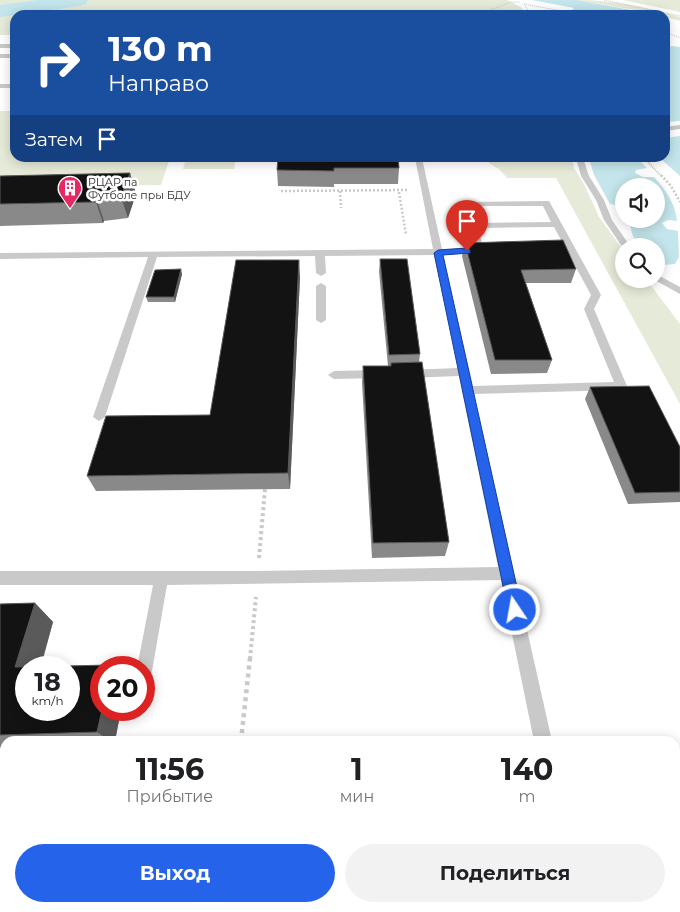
<!DOCTYPE html>
<html lang="ru">
<head>
<meta charset="utf-8">
<style>
	body { margin:0; font-family:Montserrat,sans-serif; background:#f2f2f2; color:#202124; height:100vh; display:flex; flex-direction:column; font-size:19px; white-space:nowrap }
	* { box-sizing:border-box; margin:0 }
	p { font-size:16px; color:#757577 }
	.icon { flex:none; width:28px; height:28px; fill:none; stroke:currentColor; stroke-width:2; stroke-linecap:round; stroke-linejoin:round }
	.map { position:relative; flex:1; overflow:hidden }
	.side { position:absolute; left:0px; top:736px; width:680px; height:176px; display:flex; flex-direction:column; background:#fff; border-radius:15px 15px 0 0; box-shadow:0 2px 12px #0003 }
	.side>* { flex:none }
	.top-card { position:absolute; left:10px; top:10px; width:660px; height:152px; border-radius:15px; box-shadow:0 2px 12px #0003; background:#1a4fa0; color:#fff; overflow:hidden }
	.fabs { position:absolute; left:615px; top:178px; display:grid; gap:10px }
	.fabs a { display:grid; place-items:center; width:50px; height:50px; border-radius:50%; background:#fff; box-shadow:0 2px 12px #0003; font-size:25px }
	.speed { position:absolute; left:15px; top:656px; display:flex; gap:10px; font-size:25px; font-weight:700; text-align:center }
	.speed>* { display:grid; place-content:center; width:65px; height:65px; border-radius:50%; background:#fff; box-shadow:0 2px 12px #0003; line-height:1 }
	.speed small { font-size:12px; font-weight:400 }
	.speed .limit { border:8px solid #d22; background:#fff; color:#111 }
	.pin { position:absolute; display:grid; place-items:center; width:42px; height:42px; color:#fff; margin:-51px -21px; border-radius:50% 50% 50% 0; rotate:-45deg; box-shadow:0 0 5px #0007 }
	.pin .icon { rotate:45deg }
	.me { position:absolute; width:55px; margin:-28px; rotate:348deg; stroke-linejoin:round; filter:drop-shadow(0 0 4px #0008) }
	.turn { display:flex; align-items:center; gap:18px; height:105px; padding:0 15px; font-size:22px }
	.turn .icon { width:65px; height:65px; stroke-width:2.5 }
	.turn b { display:block; font-size:35px; line-height:42px }
	.then { display:flex; align-items:center; height:48px; padding:0 15px; background:#0003; gap:10px; font-size:19px }
	.eta { display:flex; justify-content:space-evenly; align-items:center; height:85px; text-align:center }
	.eta b { font-size:30px; font-weight:700; line-height:35px }
	.button { display:flex; gap:10px; margin-top:auto; padding:10px 15px }
	.button a { flex:1; height:58px; border-radius:30px; background:#2563eb; color:#fff; font-size:20px; font-weight:700; line-height:58px; text-align:center }
	.button a+a { background:#f2f2f2; color:#202124 }
	.map>svg:first-child { display:block }
	.green { fill:#e6ead8 }
	.water { fill:#c3e5eb }
	.lines { fill:none; stroke-linecap:round; stroke-linejoin:round }
	.river { fill:#c3e5eb; fill-rule:evenodd }
	.path-far4 { stroke:#c9c9c9; stroke-width:1; stroke-dasharray:1 1; stroke-linecap:butt }
	.path-far3 { stroke:#c9c9c9; stroke-width:2; stroke-dasharray:1 1; stroke-linecap:butt }
	.path-far2 { stroke:#c9c9c9; stroke-width:2.5; stroke-dasharray:2 2; stroke-linecap:butt }
	.path-far1 { stroke:#c9c9c9; stroke-width:4; stroke-dasharray:3 3; stroke-linecap:butt }
	.path { stroke:#c9c9c9; stroke-width:4.5; stroke-dasharray:4 4; stroke-linecap:butt }
	.lane { fill:#c9c9c9; fill-rule:evenodd }
	.secondary { fill:#b6b6b6; fill-rule:evenodd }
	.wall { fill:#898989 }
	.shaded-wall { fill:#5a5a5a }
	.building { fill:#131313; stroke:#5a5a5a; fill-rule:evenodd }
	.route { fill:#2563eb; stroke:#184099 }
	.labels { text-anchor:middle; dominant-baseline:central; stroke-width:5; stroke-linejoin:round; paint-order:stroke }
	.far-poi-label { font-size:11px; fill:#2c2c2c; stroke:#fff; text-anchor:start }
</style>
</head>
<body>
<div class="map">
<svg width="680" height="912" viewBox="0 0 680 912">
	<rect width="100%" height="100%" fill="#fff"/>
	<path class="green" d="M0 0H507L521 7 526 15H15V35H0Z
		M577 0C612 0 647 7 680 17V21L665 17V15Z
		M623 0H680V12Z
		M0 111H15V158H170L161 185 0 186Z
		M186 158H236L234 169H183Z
		M488 158H572L574 168 584 184 599 217 624 251V279H646L680 324V404L556 178H507L499 169 489 163Z"/>
	<path class="water" d="M532 0H577L658 15H616L593 11 589 15H566L574 8Z
		M671 46 680 47V121L665 122V47Z
		M680 136V176L660 158H665V138Z
		M589 158H637L647 168 636 170 635 173 643 177H654C666 190 675 203 677 221L668 220 662 223 667 229 678 231 679 257 675 264 664 265 656 263V246H638L632 234 629 219H656V186H624V207L610 204 594 175Z"/>
	<g class="lines">
		<path class="river" d="M38 0H88L86 4 79 6 0 17V5Z"/>
		<path class="path-far4" d="M604 0 680 16
			M524 4 583 15
			M524 4 531 15
			M478 15 511 2H520
			M665 32 680 38"/>
		<path class="path-far3" d="M644 158 662 177"/>
		<path class="path-far2" d="M661 175 671 186 680 202
			M281 191 407 190
			M340 191 341 208
			M399 192 406 235"/>
		<path class="path-far1" d="M259 558 265 489
			M250 659 256 597"/>
		<path class="path" d="M241 741 250 658
			M675 825H680
			M0 833H5"/>
		<path class="lane" d="M0 44H15V48H0Z
			M0 54H15V58H0Z
			M0 84H15V88H0Z
			M680 125V129L665 131V127Z
			M415 158H422L442 249 474 248 463 204 464 202 549 201 601 295 594 309 627 386 621 390 474 394 552 741H534L501 580 167 585 152 671 150 677 144 679V668H137L153 585H0V571H258L498 567 459 376 407 378 401 374 407 370 458 368 434 255 325 256 326 273 321 276 316 273 315 256 157 257 105 417 99 421 93 417 148 257 0 259V253L433 249ZM472 206H543L551 222 477 223ZM554 227 591 295 584 309 614 382 473 386 443 255 482 252 484 250 478 228Z
			M576 158H583L589 176 604 200 612 220 630 246 623 248 604 220 596 200 581 176Z
			M656 274 680 287V294L653 279H656Z
			M321 283 326 286V320L321 323 316 320V286Z
			M379 370 385 374 379 378 334 379 328 375 334 371Z
			M570 908H590L591 912H571Z"/>
		<path class="secondary" d="M675 887H680V912H616L618 908H675Z"/>
	</g>
	<path class="wall" d="M278 158 399 168 398 184H334V187L278 186 277 170Z
		M130 173 136 194 128 218 104 221 103 223 0 226V176Z
		M465 243 576 269 571 283H526L552 360 547 373 491 374 462 256Z
		M380 259 420 354 419 362 449 542 445 556 372 558 362 383 363 366H388L379 272Z
		M182 274 175 302H148L146 297Z
		M300 277 290 489 96 491 87 476 210 415Z
		M590 387 680 447V502L628 504 585 399Z
		M35 603 53 622 41 667 112 665 114 668H101V710H121L115 741H5V747L0 748V604Z"/>
	<path class="shaded-wall" d="M130 173 136 194 128 218 121 197Z
		M97 200 104 221 103 223 96 202Z
		M299 260 300 277 290 489 288 473Z
		M181 269 182 274 175 302 174 297Z
		M35 603 53 622 40 668 15 667Z
		M102 710H121L115 741H110L97 732Z"/>
	<path class="building" d="M278 158H398L399 168H334V171L277 170Z
		M130 173 121 197 97 200 96 202 0 204V176Z
		M563 240 576 269 521 270 552 360H495L465 243Z
		M380 259H407L420 354 389 355Z
		M236 260H299L288 473 87 476 106 416 210 415Z
		M181 269 174 297H146L155 270Z
		M422 362 449 542 373 543 363 366H391V363Z
		M649 386 680 447V492L635 493 590 387Z
		M35 603 15 667 112 665 111 668H101V710H102L97 732 0 735V604ZM26 668H69V710H26Z"/>
	<path class="route" d="M467 248 470 249V253L443 255 522 610 520 615 515 617 510 615 508 610 434 253 438 250Z"/>
	<defs>
		<g id="building-pin" transform="scale(1.25)"><path d="M0 17L-7.5 6A9.5 9.5 0 1 1 7.5 6Z" fill="#e92863" stroke="#fff"/><path d="M-4-6H4V6H1V3H-1V6H-4ZM-2.5-4.3h1.7v1.8h-1.7ZM.8-4.3h1.7v1.8H.8ZM-2.5-1h1.7V.8h-1.7ZM.8-1h1.7V.8H.8Z" fill="#fff"/></g>
	</defs>
	<g fill-rule="evenodd">
		<use href="#building-pin" x="70" y="188"/>
	</g>
	<g class="labels">
		<g class="far-poi-label">
			<text x="88" y="182">РЦАР па<tspan x="88" dy="13">Футболе пры БДУ</tspan></text>
		</g>
	</g>
</svg>
<div class="fabs">
<a><svg class="icon" aria-label="sound" viewBox="0 0 24 24"><path d="M4 9h4l5-4v14l-5-4H4zM17 9q2 3 0 6"/></svg></a>
<a><svg class="icon" aria-label="search" viewBox="0 0 24 24"><circle cx="10" cy="10" r="6"/><path d="M15 15l6 6"/></svg></a>
</div>
<div class="speed"><div>18<small>km/h</small></div><div class="limit">20</div></div>
<div class="pin" style="left:467px;top:251px;background:#d93025"><svg class="icon" aria-label="arrive" viewBox="0 0 24 24"><path d="M6 21V4h12l-3 4 3 4H6"/></svg></div>
<svg class="me" style="left:515px;top:610px" viewBox="-20 -20 40 40"><circle r="17" fill="#2563eb" stroke="#fff" stroke-width="3"/><path d="M0-11L8 9 0 5-8 9z" fill="#fff"/></svg>
<div class="top-card">
<div class="turn"><svg class="icon" aria-label="right" viewBox="0 0 24 24"><path d="M7 20v-9h11M14 6l5 5-5 5"/></svg><div><b>130 m</b>Направо</div></div>
<div class="then">Затем<svg class="icon" aria-label="arrive" viewBox="0 0 24 24"><path d="M6 21V4h12l-3 4 3 4H6"/></svg></div>
</div>
<section class="side">
<div class="eta">
<div><b>11:56</b><p>Прибытие</p></div>
<div><b>1</b><p>мин</p></div>
<div><b>140</b><p>m</p></div>
</div>
<div class="button"><a>Выход</a><a>Поделиться</a></div>
</section>
</div>
</body>
</html>
